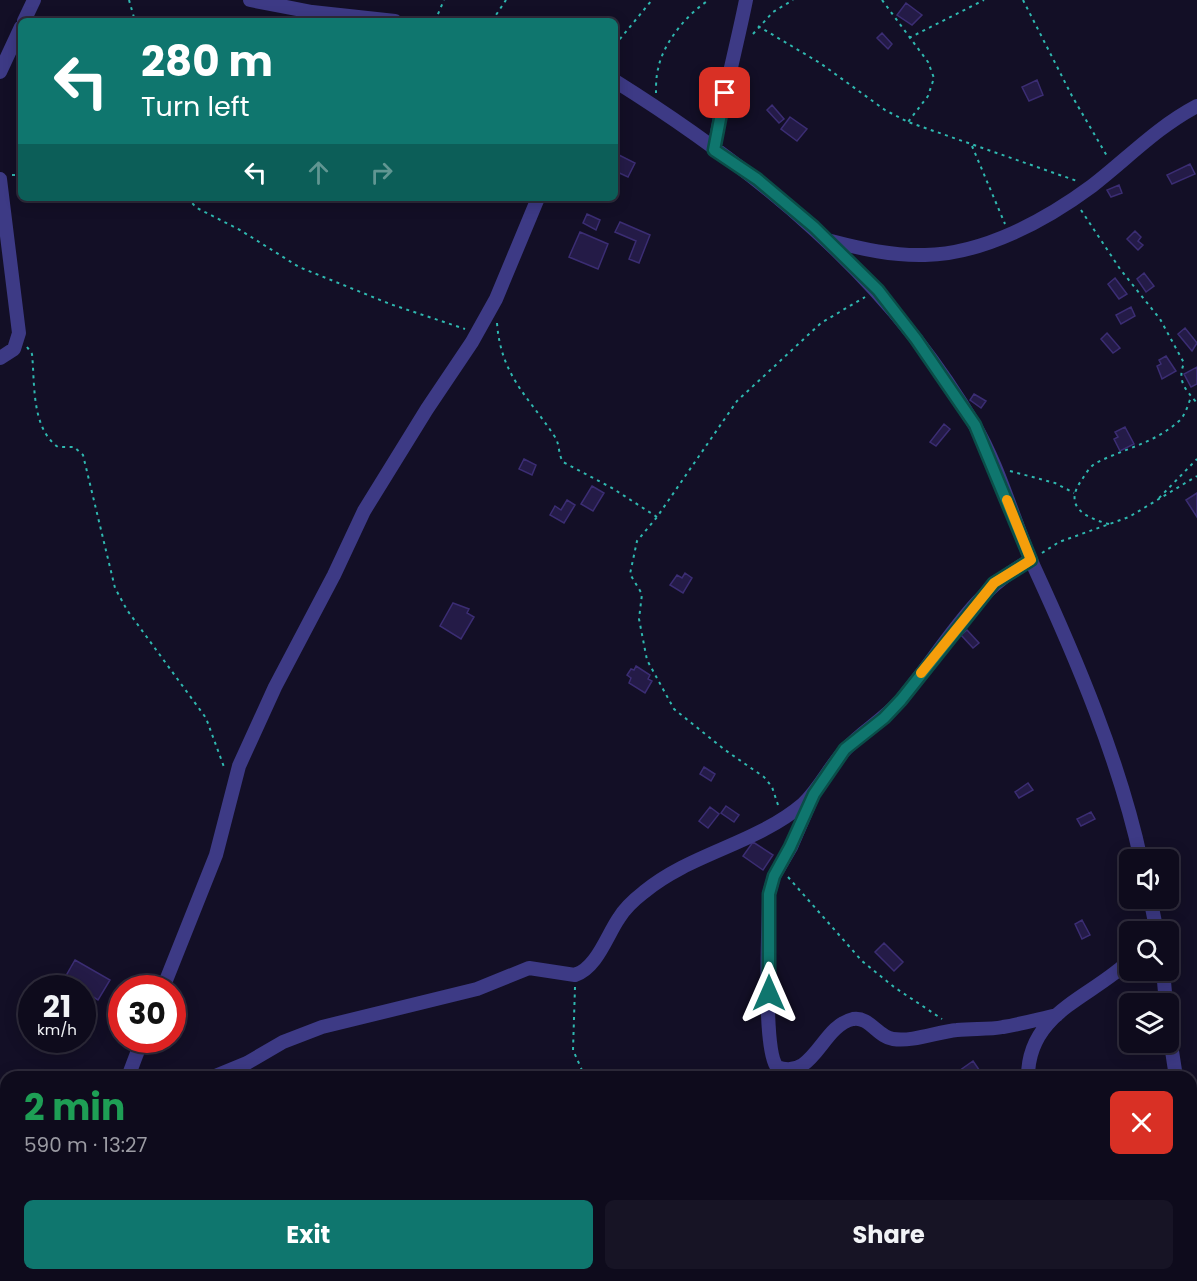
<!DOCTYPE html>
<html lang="en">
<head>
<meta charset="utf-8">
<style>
	body { margin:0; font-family:Poppins,sans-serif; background:#171425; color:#f1f3f6; height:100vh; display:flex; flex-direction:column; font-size:22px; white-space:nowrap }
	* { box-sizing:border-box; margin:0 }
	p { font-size:20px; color:#9b9ba3 }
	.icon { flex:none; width:33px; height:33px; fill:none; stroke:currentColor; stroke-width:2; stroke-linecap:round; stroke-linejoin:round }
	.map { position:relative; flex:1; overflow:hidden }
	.panel { position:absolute; left:0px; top:1071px; width:1197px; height:210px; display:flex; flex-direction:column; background:#0e0b1c; border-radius:18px 18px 0 0; box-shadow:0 3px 15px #0003,0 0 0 2px #2e2b3b }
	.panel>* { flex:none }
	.top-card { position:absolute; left:18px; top:18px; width:600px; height:183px; border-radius:9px; box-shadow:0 3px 15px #0003,0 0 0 2px #2e2b3b; background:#0f766e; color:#fff; overflow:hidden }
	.controls { position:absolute; left:1119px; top:849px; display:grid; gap:12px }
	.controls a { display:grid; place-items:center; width:60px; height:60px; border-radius:9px; background:#0e0b1c; box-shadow:0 3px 15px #0003,0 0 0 2px #2e2b3b; font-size:30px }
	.speed { position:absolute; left:18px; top:975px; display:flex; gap:12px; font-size:30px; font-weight:700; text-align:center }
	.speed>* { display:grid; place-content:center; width:78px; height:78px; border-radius:50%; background:#0e0b1c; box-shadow:0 3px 15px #0003,0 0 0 2px #2e2b3b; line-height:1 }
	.speed small { font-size:15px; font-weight:400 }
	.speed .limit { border:9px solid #d22; background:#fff; color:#111 }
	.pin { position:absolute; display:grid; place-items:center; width:51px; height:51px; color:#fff; margin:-26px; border-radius:12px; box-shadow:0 3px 9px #0006 }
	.me { position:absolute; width:66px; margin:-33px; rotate:0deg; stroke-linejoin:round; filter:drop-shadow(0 0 4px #0008) }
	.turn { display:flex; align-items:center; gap:21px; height:126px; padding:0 24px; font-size:27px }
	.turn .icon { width:78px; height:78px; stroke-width:2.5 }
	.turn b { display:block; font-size:42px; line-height:51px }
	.lanes { display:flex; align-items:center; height:57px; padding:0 24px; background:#0003; justify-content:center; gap:30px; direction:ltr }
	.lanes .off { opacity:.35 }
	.round { display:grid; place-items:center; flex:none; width:63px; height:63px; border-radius:9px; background:#171425 }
	.overview { display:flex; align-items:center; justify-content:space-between; height:102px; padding:0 24px }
	h1 { font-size:36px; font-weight:700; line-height:45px; color:#1e9e55 }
	.cta { display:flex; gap:12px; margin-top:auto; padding:12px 24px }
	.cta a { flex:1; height:69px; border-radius:9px; background:#0f766e; color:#fff; font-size:24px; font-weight:700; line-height:69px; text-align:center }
	.cta a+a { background:#171425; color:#f1f3f6 }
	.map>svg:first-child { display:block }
	.building { fill:#241b47; stroke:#3b2d73; stroke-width:1.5 }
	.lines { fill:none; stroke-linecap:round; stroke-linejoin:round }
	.path { stroke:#2fb8b0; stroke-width:2; stroke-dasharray:3 4.5; stroke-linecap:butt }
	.minor { stroke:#3d3a85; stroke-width:14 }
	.route-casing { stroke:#0a4d48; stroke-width:15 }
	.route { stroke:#0f766e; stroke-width:10 }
	.slow { stroke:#f59e0b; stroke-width:10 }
</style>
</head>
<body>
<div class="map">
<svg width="1197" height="1281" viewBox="0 0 1197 1281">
	<rect width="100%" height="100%" fill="#130f26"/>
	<path class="building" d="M906 3 922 15 912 25 897 15Z
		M882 33 892 44 888 49 877 38Z
		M1037 80 1043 95 1029 101 1022 87Z
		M772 105 784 119 779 123 767 110Z
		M790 117 807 129 797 141 781 129Z
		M617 154 635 163 628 177 615 171Z
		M1190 164 1195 174 1172 184 1167 175Z
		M1119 185 1122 193 1111 197 1107 190Z
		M587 214 600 220 596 230 583 223Z
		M620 222 650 235 639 263 629 259 636 241 615 232Z
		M1135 231 1141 237 1138 241 1143 245 1138 250 1127 239Z
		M580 232 608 244 598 269 569 257Z
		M1144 273 1154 286 1146 292 1137 279Z
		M1115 278 1127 294 1119 299 1108 284Z
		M1131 307 1135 316 1121 324 1116 315Z
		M1185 328 1197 343 1192 351 1178 334Z
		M1107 333 1120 348 1113 353 1101 339Z
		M1166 356 1176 371 1162 379 1157 366 1161 364 1159 360Z
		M1197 367V384L1191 387 1184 374Z
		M974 394 986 401 981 408 970 400Z
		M944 424 950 429 936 446 930 442Z
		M1125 427 1134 444 1120 451 1114 439 1118 437 1115 432Z
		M524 459 536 465 532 475 519 469Z
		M592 486 604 493 593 511 581 504Z
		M1197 493V517L1186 500Z
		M567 500 575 505 564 523 550 515 555 506 561 510Z
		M685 573 692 578 683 593 670 585 677 575 682 578Z
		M453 603 469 609 467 613 474 617 461 639 440 626Z
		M967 630 979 643 973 648 961 635Z
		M636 666 650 675 648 679 652 681 645 693 629 683 631 678 627 675 631 669 634 670Z
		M704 767 715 774 711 781 700 774Z
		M1028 783 1033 790 1019 798 1015 792Z
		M726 806 739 815 734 822 721 813Z
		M710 807 719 814 708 828 699 821Z
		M1091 812 1095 819 1081 826 1077 819Z
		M753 842 773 855 763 870 743 856Z
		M1082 920 1090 935 1082 939 1075 924Z
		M884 943 903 962 894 971 875 952Z
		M75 960 110 980 98 1000 87 993 82 1000V988H59Z
		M973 1061 984 1077H964L959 1071Z
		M6 1154V1185L0 1183V1156L4 1158Z"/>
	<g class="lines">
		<path class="path" d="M129 0 135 21
			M882 0 928 62 934 78 928 96 908 122
			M1023 0 1072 96 1107 156
			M435 21 444 0
			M492 21 506 0
			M758 26 820 63 885 110 908 122 1077 181
			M753 34 773 12 793 0
			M909 38 984 0
			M615 45 652 0
			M656 93C656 86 656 77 658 69 663 43 687 14 709 0
			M972 146 1005 224
			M12 175H21
			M187 198 197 208 240 230 299 267 390 304 465 329
			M1081 210 1120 269 1160 319 1184 363C1177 381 1185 389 1197 403
			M497 323C501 376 528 396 555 437 560 445 558 454 563 462L612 488 657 517
			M27 347 32 354C35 383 31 428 58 447H74L83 455 115 588 127 610 206 718 224 767
			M1010 471 1055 483 1074 493
			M1159 498 1197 459
			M1109 524C1086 518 1063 507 1081 481 1085 475 1089 467 1096 463 1123 449 1155 443 1179 421 1185 416 1188 405 1191 397
			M1042 553 1059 542 1129 517 1197 476
			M778 805 772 787 764 777 725 750 674 709 647 660 639 619 642 594 630 574 637 541 657 517 737 401 821 323 865 297
			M788 877 862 961 894 987 942 1019
			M575 987 573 1050 585 1077
			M1068 1275 1085 1280 1097 1275
			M646 1281V1275"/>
		<path class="minor" d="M250 0 312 12 395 21
			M24 21 34 0
			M0 72 21 27
			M615 81C757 170 888 277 974 424 1000 468 1013 520 1034 567 1076 658 1120 762 1141 860
			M714 150C722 100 736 50 746 0
			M0 179 19 333 14 349 0 358
			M831 241C862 249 893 256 925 255 984 254 1046 220 1092 186 1127 159 1157 127 1197 106
			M812 798 791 847 774 876 769 894C769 924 762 1049 777 1067 814 1081 821 1026 853 1019 869 1016 878 1037 893 1039 913 1042 937 1032 957 1030 972 1028 988 1030 1003 1027 1021 1024 1039 1019 1057 1015
			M1150 898 1157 932
			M1163 970 1166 1004
			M163 988 216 855 239 766 275 687 334 575 364 511 427 409 472 342 496 299 538 198
			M1168 1025 1176 1077
			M128 1077 142 1040
			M213 1077 247 1063 283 1042 322 1027 477 989 529 968 575 975C597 968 607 935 619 918 625 908 635 899 644 892 691 853 756 844 803 804 820 788 829 767 845 750 861 732 883 720 899 702 942 652 971 591 1031 560
			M1028 1077C1028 1012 1091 998 1130 960
			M1191 1149 1197 1155
			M37 1281 41 1275
			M1003 1281 1007 1275
			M1179 1281 1180 1275"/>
	</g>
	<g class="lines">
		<g class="route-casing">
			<path id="route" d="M725 93 714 150 757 179 814 227 878 290 916 339 975 425 1031 560 994 583 901 700 884 718 845 749 814 794 790 847 774 876 769 894V993"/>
		</g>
		<use href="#route" class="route"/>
		<path class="slow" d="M921 673 994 583 1031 560 1007 500"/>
	</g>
</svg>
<div class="controls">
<a><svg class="icon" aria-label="sound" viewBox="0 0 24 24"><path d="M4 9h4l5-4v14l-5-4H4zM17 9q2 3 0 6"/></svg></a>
<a><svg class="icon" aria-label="search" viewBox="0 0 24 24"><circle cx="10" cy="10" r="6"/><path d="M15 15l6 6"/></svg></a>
<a><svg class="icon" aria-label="layers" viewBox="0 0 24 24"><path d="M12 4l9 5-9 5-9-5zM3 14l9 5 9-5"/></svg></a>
</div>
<div class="speed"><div>21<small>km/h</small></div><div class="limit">30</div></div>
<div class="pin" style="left:725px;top:93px;background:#d93025"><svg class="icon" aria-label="arrive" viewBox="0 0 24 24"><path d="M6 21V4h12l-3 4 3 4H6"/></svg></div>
<svg class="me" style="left:769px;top:993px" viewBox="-20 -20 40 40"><path d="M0-17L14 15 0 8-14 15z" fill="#0f766e" stroke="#fff" stroke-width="4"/></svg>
<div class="top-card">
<div class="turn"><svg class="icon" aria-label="left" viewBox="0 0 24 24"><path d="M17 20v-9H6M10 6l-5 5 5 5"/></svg><div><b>280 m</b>Turn left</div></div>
<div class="lanes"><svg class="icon" aria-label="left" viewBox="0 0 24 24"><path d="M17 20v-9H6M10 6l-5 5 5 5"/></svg><svg class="icon off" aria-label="ahead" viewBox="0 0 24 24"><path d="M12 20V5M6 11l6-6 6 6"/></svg><svg class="icon off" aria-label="right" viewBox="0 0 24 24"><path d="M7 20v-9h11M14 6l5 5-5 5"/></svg></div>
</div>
<section class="panel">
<div class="overview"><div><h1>2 min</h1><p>590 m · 13:27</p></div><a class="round" style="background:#d93025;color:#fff"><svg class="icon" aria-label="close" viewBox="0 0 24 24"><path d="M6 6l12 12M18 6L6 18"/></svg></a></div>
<div class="cta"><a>Exit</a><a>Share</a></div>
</section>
</div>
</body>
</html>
